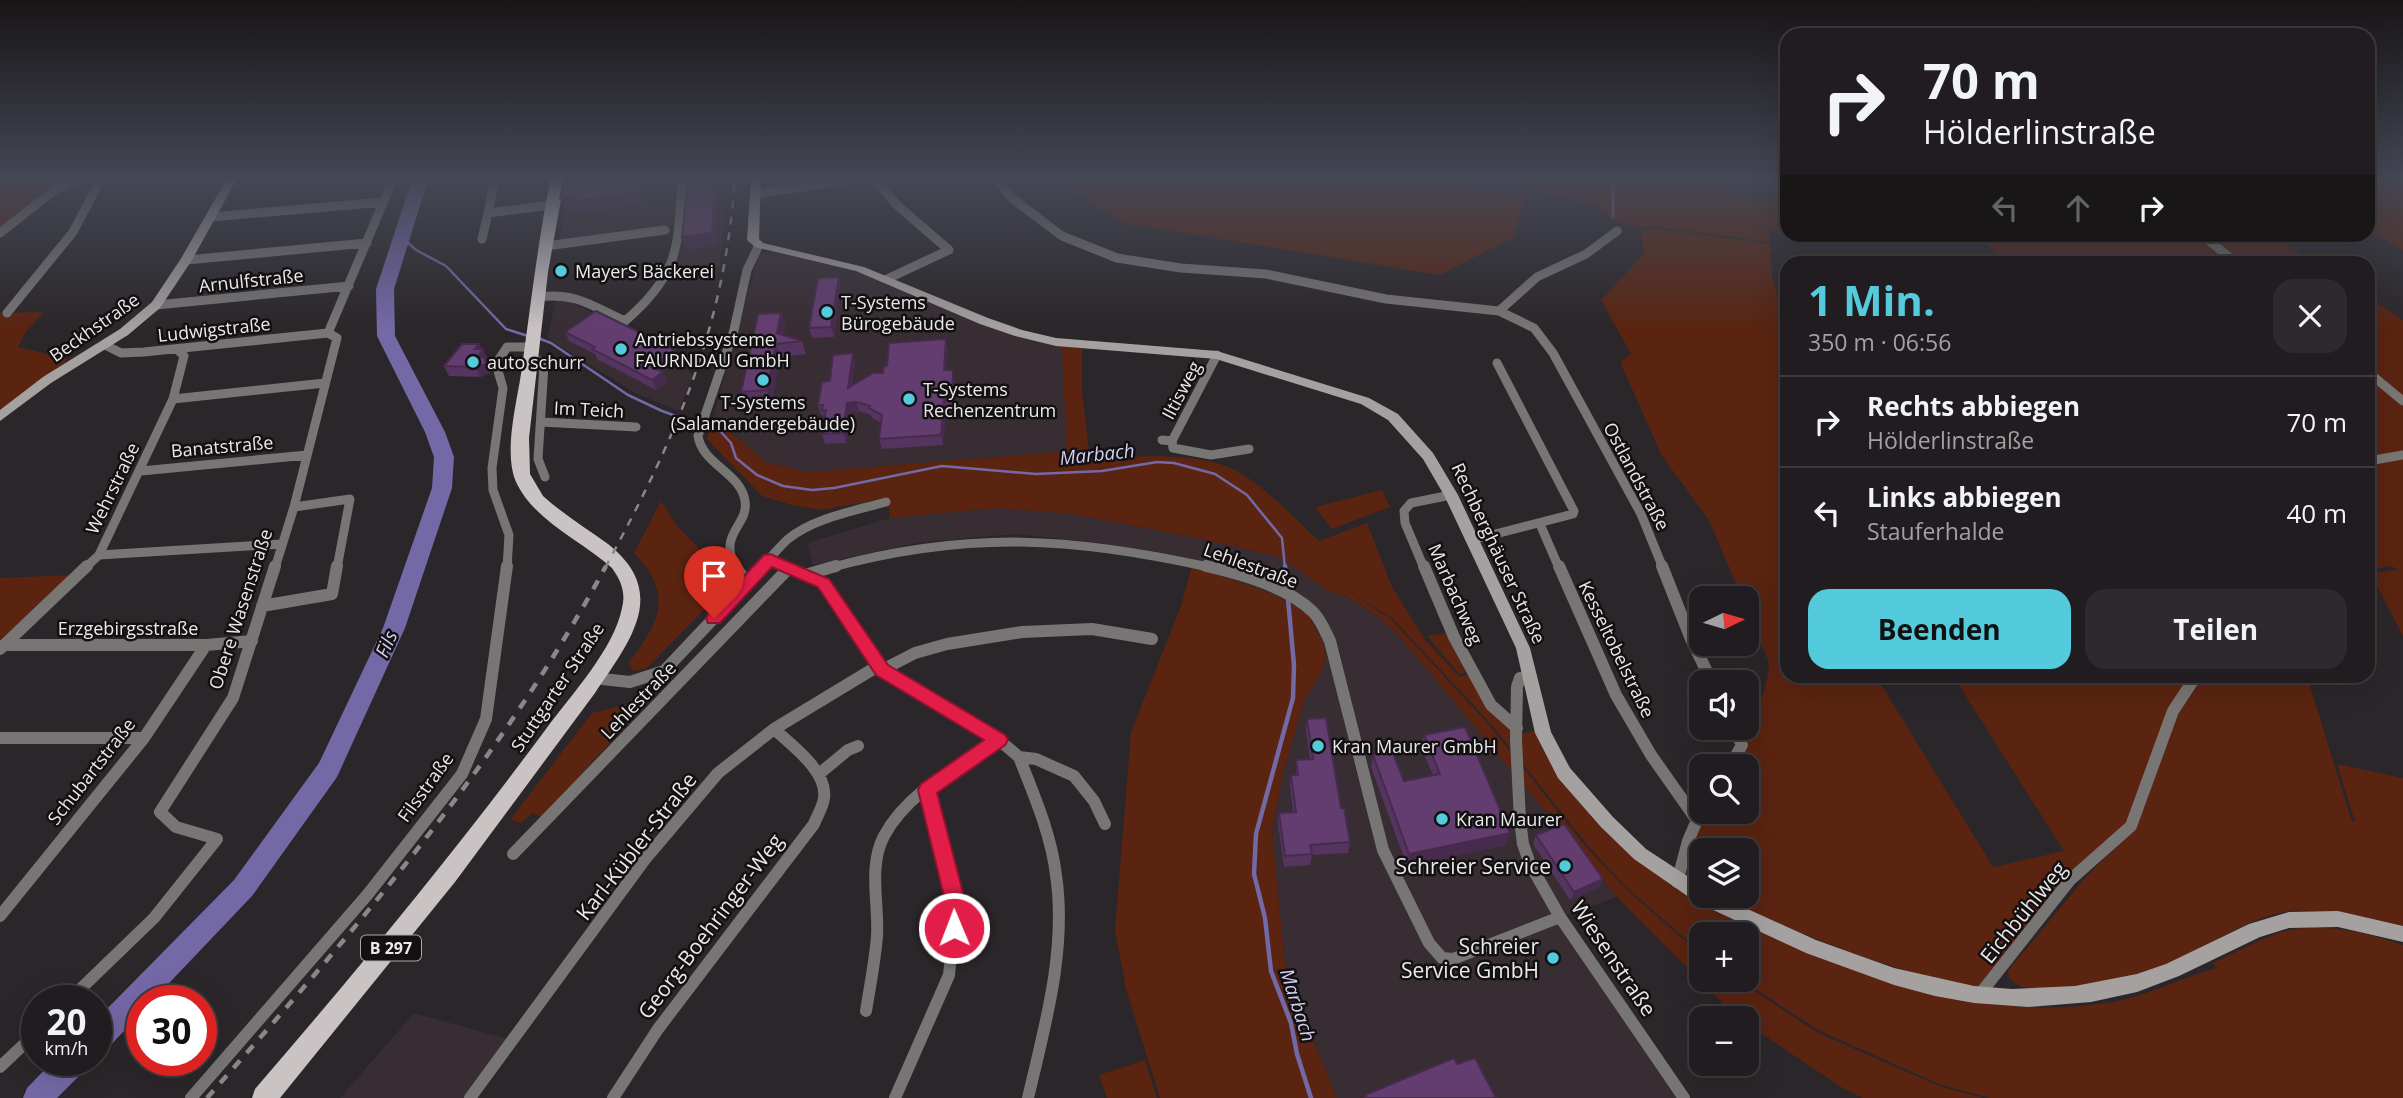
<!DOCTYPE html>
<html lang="de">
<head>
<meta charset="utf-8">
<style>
	body { margin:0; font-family:"Open Sans",sans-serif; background:#2d292c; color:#f1f3f6; height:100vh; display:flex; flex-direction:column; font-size:26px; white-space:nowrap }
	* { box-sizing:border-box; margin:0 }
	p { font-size:23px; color:#a2a1a4 }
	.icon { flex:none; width:38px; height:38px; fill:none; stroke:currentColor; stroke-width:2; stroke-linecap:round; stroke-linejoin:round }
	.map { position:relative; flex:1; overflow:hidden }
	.panel { position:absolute; left:1780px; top:256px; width:595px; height:427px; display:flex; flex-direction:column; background:#201c1f; border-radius:21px; box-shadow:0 7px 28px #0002,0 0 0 2px #3d3a3d }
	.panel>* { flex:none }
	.guide { position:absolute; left:1780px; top:28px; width:595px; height:214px; border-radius:21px; box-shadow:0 7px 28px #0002,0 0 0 2px #3d3a3d; background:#201c1f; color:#f1f3f6; overflow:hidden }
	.needle { width:46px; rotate:85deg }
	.controls { position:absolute; left:1689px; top:586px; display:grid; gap:14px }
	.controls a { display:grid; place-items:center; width:70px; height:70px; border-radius:14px; background:#201c1f; box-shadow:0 7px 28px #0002,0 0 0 2px #3d3a3d; font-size:35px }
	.speed { position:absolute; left:21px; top:985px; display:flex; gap:14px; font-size:35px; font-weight:700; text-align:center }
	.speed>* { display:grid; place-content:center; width:91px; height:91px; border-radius:50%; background:#201c1f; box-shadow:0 7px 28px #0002,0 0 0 2px #3d3a3d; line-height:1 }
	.speed small { font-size:18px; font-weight:400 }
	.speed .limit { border:10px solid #d22; background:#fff; color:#111 }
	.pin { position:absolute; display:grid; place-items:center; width:60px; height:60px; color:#fff; margin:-72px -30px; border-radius:50% 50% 50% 0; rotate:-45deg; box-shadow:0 0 7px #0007 }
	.pin .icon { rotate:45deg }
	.me { position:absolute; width:77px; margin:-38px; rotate:359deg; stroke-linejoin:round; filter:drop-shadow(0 0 5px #0008) }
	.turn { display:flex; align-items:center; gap:24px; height:147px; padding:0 28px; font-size:32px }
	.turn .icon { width:91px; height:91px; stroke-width:2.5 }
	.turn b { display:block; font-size:49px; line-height:60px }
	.lanes { display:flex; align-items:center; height:66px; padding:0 28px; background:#0003; justify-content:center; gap:35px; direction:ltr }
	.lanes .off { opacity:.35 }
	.round { display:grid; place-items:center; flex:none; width:74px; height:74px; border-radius:21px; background:#2d292c }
	.summary { display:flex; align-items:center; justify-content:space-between; height:119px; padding:0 28px }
	h1 { font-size:42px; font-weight:700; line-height:52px; color:#54cadd }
	.action { display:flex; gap:14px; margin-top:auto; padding:14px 28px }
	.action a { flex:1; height:80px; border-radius:21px; background:#54cadd; color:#111; font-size:28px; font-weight:700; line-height:80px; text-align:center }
	.action a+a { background:#2d292c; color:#f1f3f6 }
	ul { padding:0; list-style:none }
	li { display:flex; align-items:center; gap:21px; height:91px; padding:0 28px; border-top:2px solid #3d3a3d }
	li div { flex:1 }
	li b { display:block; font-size:26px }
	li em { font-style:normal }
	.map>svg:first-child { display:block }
	.built { fill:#382d33 }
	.green { fill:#5a2411 }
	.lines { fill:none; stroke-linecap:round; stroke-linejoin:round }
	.stream-far1 { stroke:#7469a7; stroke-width:2.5 }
	.stream { stroke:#7469a7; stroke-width:4.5 }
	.river { fill:#7469a7; fill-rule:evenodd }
	.street-far1 { stroke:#787575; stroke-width:9 }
	.street { stroke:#787575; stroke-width:12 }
	.secondary { fill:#a6a1a1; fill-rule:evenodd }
	.primary { fill:#cac3c4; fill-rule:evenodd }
	.rail-far1 { stroke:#8b8689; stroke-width:2.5; stroke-dasharray:8 8; stroke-linecap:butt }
	.rail { stroke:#8b8689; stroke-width:4.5; stroke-dasharray:10 10; stroke-linecap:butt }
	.wall { fill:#563460 }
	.shaded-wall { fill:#462b4e }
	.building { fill:#643d70; stroke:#462b4e; stroke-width:2 }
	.route { fill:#e11d48; stroke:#92132f; stroke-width:2 }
	.poi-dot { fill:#54cadd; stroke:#121011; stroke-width:2.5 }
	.labels { text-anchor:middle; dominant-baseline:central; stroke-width:5; stroke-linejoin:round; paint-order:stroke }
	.shield { fill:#121011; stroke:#aba7a9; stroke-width:2 }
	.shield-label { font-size:16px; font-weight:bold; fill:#ece8ea }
	.poi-label { font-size:18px; fill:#ece8ea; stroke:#121011; text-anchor:start }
	.street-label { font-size:18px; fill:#ece8ea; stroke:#121011 }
	.water-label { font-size:19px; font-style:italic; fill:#d3cff3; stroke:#121011 }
	.near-street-label { font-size:21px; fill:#ece8ea; stroke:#121011 }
	.near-poi-label { font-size:21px; fill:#ece8ea; stroke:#121011; text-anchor:end }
</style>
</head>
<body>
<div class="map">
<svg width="2403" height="1098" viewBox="0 0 2403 1098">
	<rect width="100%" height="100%" fill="#2b2629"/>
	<path class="built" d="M645 177H729L720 267 675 271 681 225 560 240 566 188Z
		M779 253 887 279 984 321 1062 347 1068 451 808 472 766 462 713 417 759 254Z
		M563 299 657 343 693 375 679 411 635 393 547 338 556 300Z
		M997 508 1072 514 1202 539 1280 557 1327 590 1349 598 1377 616 1400 637 1617 897 1561 917 1684 1098H1337L1286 974 1272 830 1283 774 1305 698 1321 674 1326 656 1317 629 1308 614 1290 603 1270 593 1192 565V559L1102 543 1015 534 922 542 813 565 807 543 890 518Z
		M414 1013 508 1039 464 1098H340Z"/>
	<path class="green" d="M22 177H55L73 180 0 233V182Z
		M1060 177H1429L1445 184 1518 194 1527 191 1514 237 1440 275 1124 223 1072 191Z
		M1521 177H1714L1744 200 1787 198V231H1770V242L1654 226 1641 228 1627 224 1612 219 1592 204 1526 190Z
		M2368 177H2403V250L2368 230Z
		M1656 229 1770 244 1772 277 1787 327V676H1876L1993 867 2064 851 1953 676H2189L2171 704 2127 822 2069 874 1978 989C1887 970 1802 935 1718 896H1746V850H1701V887L1685 878 1692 843 1708 812H1746V766H1737L1749 745 1746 738C1753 724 1773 674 1768 660 1761 640 1747 620 1746 598H1742L1709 520 1662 456 1620 362 1631 354 1601 300 1644 254 1641 231Z
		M1980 235H2198L2231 262H2002Z
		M2204 235H2271L2301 254 2285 262H2237Z
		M2368 297 2403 320V399L2368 370Z
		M44 312 25 333 18 347 68 359 0 418V313Z
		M1044 339 1082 344V391L1090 458C1133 457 1181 452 1223 465 1255 475 1294 518 1319 541L1367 523 1392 587 1425 640 1460 677 1470 674 1520 734 1535 731C1558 796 1644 870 1702 904L1983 1003C2029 1010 2095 1010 2140 995 2166 987 2190 975 2217 968L2213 963C2233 954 2252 943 2273 935 2314 919 2363 932 2403 945V1098H1990L1939 1084 1818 1030 1742 980H1746V934H1701V952L1626 887 1589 847 1491 724 1392 618 1329 579 1391 619 1490 726 1587 848 1625 888 1701 955V980H1738L1818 1033 1939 1086 1983 1098H1863L1844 1089 1747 1024 1746 1018 1736 1017 1617 897 1400 637 1377 616 1349 598 1327 590 1280 557 1202 539 1072 514 997 508 890 518 887 498 821 510 792 505 762 496 707 439 713 417 766 462 808 472 1067 451 1062 348Z
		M2368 375 2403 404V453L2368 459Z
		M2403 457V636L2371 574 2399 569 2390 566 2368 570V464Z
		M1382 490 1390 507 1332 529 1315 507Z
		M661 501 678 527 710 560 713 569 726 567 733 580 647 668 634 671 628 664C659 622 675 596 634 553Z
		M1192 565 1270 593 1290 603 1308 614 1323 642 1326 656 1321 674 1305 698 1283 774 1272 830 1286 974 1337 1098H1160L1126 989 1115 930 1131 732 1181 606Z
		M73 575 0 642V578Z
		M1446 633 1466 673 1459 674 1427 636Z
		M2202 676H2307L2352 822 2355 821 2337 764 2403 778V928C2372 923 2322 908 2292 911 2246 916 2206 950 2164 966 2134 978 2058 995 2027 988 2020 987 2014 983 2009 978L2008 971 2085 878 2135 828 2178 715 2193 685Z
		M652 698 541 817 532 813 521 823 510 820 592 713Z
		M1145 1060 1157 1098H1107L1099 1075Z"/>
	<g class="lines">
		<path class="stream-far1" d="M1595 177 1613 185V216
			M0 184 30 177
			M1613 185 1623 177
			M401 236 416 250 446 266 506 329 531 337
			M538 338 551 343 628 395 662 411 721 432 731 443 736 458 757 475 783 486 812 490 834 488 942 466 1036 474 1102 471 1157 462 1174 463 1215 474 1247 495 1282 538 1285 568"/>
		<path class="stream" d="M1285 566 1287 588
			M1288 599 1294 665 1293 698 1256 834 1254 874 1265 918 1271 971 1291 1023 1297 1054 1311 1098"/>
		<path class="river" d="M413 177H429L394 289 395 336 445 432 454 457 452 488 405 628 337 777 252 896 152 1001H142V1012L106 1050 96 1054V1020L234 880 319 763 383 628 432 488 434 457 425 432 377 336 376 289Z
			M54 1060H89L85 1070 57 1098H23L27 1088Z"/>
		<path class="street-far1" d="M873 177 897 205 949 250 887 279
			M995 177 1012 198 1062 236 1117 258 1181 268 1266 274 1386 299 1499 311 1534 328 1553 353 1641 514 1663 568
			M756 194 867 177
			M488 213 495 177
			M211 217 384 202
			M0 233 56 189 85 177
			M2201 234 2235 262
			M482 239 488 213 552 205
			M546 246 665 230
			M186 260 367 243
			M538 297C576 292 592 306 625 321 681 273 678 246 682 177
			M156 305 349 286
			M1499 311 1537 277 1586 254 1617 231
			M7 313 73 232 102 177
			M328 333 394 177
			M105 345 121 353 144 352 328 333
			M530 361H540L544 365 538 459 545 477
			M2368 372 2403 401
			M173 399 325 383
			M541 422 636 427
			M1162 440 1172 441 1173 448 1211 455 1249 449
			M1172 441 1217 355
			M2368 461 2403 455
			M141 471 307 455
			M294 507 350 499 337 568
			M1540 524 1559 568
			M1472 540 1573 514 1574 511 1497 363
			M99 555 282 544
			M770 560 788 568
			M85 568 99 555 173 399 184 356 177 349
			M275 568 294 507 337 338 328 333
			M507 568 509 535 493 490 492 468 503 388 496 364 507 347H532
			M736 568C717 533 749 526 745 501 741 473 702 464 698 436L734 330 747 270 759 245
			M761 568C770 559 778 548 788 539 814 518 854 511 886 502
			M829 568C970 530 1073 537 1213 568
			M1424 568 1405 523 1404 511 1411 503 1451 495"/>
		<path class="street" d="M735 566 746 582
			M784 566 823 583 882 670 999 740 1019 757 1036 759 1074 776 1094 801 1105 824
			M1206 566C1241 574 1286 586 1313 612 1321 620 1325 631 1330 641L1383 850 1429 943 1442 958 1453 959 1560 917
			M1424 566 1454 637 1491 705 1517 728
			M1559 566 1616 695 1651 755 1696 819
			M1662 566 1691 639 1712 682
			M805 575 836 566
			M262 606 332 594 337 566
			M4 645H206L252 641
			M0 649 87 566
			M882 670 915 653 947 644 1022 632 1092 629 1152 639
			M1531 677 1520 678 1517 687 1516 740 1520 820 1523 844 1530 864 1560 917 1684 1098
			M593 678 630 682 664 671 763 566
			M0 738H144
			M1019 757C1034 795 1051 834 1056 875 1067 950 1045 1025 1028 1098
			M1730 766 1742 745 1734 728
			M819 774 848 750 858 746
			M513 854 788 569
			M1677 882 1688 841 1701 811
			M0 916 144 738 206 645
			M1980 994 2070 880 2131 826 2173 711 2196 676
			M68 1001 154 918 217 839 176 827 160 812 233 698 275 566
			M866 1011C870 986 875 961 877 936 879 904 868 866 884 836 908 791 959 767 999 740
			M0 1067 37 1032
			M191 1098 368 894 462 774 486 719 507 566
			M470 1098 646 858 718 773 774 729 878 666
			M613 1098 658 1029 814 824C817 816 823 807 824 798 828 771 791 745 774 729
			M895 1098 949 975 956 904 927 790"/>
		<path class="secondary" d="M228 177H238L192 260 160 308 128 335 51 383 0 421V410L43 377 120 329 152 302 180 260Z
			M751 177H761L759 239 763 243 864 267 988 318 1022 330 1056 338 1217 351 1369 398 1398 414 1433 453 1458 495 1530 648 1551 732 1570 768 1613 817 1646 849 1701 885V896H1719L1816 940 1894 968 1974 986 2012 989 2075 986 2137 974 2166 964 2249 924 2289 912 2338 911 2403 926V942L2338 927 2289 928 2260 937 2179 976 2137 992 2091 1002 2028 1007 1974 1003 1935 996 1894 985 1806 953 1696 902 1634 859 1601 827 1558 778 1535 733 1516 648 1444 495 1423 459 1388 420 1361 404 1216 359 1056 346 1015 336 980 324 856 271 755 247 747 240Z"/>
		<path class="primary" d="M551 177H565L548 272 529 438 530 474 543 496C563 514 586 528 608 544 670 593 630 641 595 693L455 882 280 1098H252L255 1089C356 972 454 853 546 729 571 695 614 649 622 608 626 592 621 581 612 568 582 541 535 521 517 484 502 454 518 399 522 367 531 303 538 240 551 177Z"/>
		<path class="rail-far1" d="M605 568C676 437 725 328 735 177"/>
		<path class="rail" d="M207 1098C354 932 500 762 606 566"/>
	</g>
	<path class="wall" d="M841 287 834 337 812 338 809 328Z
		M781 313 785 326 783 335 802 341 806 354 780 357 772 403 746 405 741 392Z
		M565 332 679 360 662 372 667 382 656 390 597 359 595 354 569 341Z
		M479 344 488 359 487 361 491 373 480 377 449 376 444 366Z
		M948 349 946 370 955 380 954 410H946L943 445 882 449 879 439 881 423 872 418 871 415 859 411 849 413 846 443 825 444 822 434 825 419 823 415H821L818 405 830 381 855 363 852 386 883 373 887 366Z
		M1307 719 1341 808 1350 842 1348 853 1312 855 1310 865 1284 867 1278 824 1279 813 1293 812 1290 786 1291 775H1296V760L1310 759 1306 731Z
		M1424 735 1506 845 1407 866 1371 767 1373 755 1404 781 1433 775 1421 747Z
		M1536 835 1599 888 1570 900 1533 844Z"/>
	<path class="shaded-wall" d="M640 177H641L645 186 643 204 580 213 578 209 566 211 560 198 576 196Z
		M716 177H720L716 246 687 250 682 237Z
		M839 277 841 287 834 337 831 327Z
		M781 313 785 326 781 343 777 333Z
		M946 339 948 349 946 380 944 370Z
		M479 344 488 359 487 361 491 373 480 377 475 367V349Z
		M776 344 780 357 772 403 767 390Z
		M675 350 679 360 656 376 652 367Z
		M853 353 855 363 851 398 848 388Z
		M953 370 955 380 954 410 952 400Z
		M663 372 667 382 656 390 652 380Z
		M944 400 946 410 943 445 941 435Z
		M856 402 859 411 849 413 846 443 843 433 847 403Z
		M1510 833 1506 845 1407 866 1409 854Z
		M1603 879 1599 888 1570 900 1574 892Z"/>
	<path class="building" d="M578 177H640L639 192 575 201 576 196 560 198 564 180Z
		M688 177H716L712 233 682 237Z
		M839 277 831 327 809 328 818 278Z
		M596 311 675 350 652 367 663 372 652 380 592 349 595 347 565 332Z
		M781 313 777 333 802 341 776 344 767 390 741 392 758 314Z
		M946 339 944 370H953L952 400H944L941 435 879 439 882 415 869 408 870 406 856 402 847 403 843 433 822 434 826 410 822 411 823 405H818L822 382 830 381 833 355 853 353 848 388 873 373H883L884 366H887L889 343Z
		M462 344H479L475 349H483L478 357H484L486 364 475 367 444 366Z
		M1326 718 1341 808H1344L1350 842 1310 845 1312 854 1285 856 1279 813 1296 812 1291 775H1298L1296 760 1313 759 1307 719Z
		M1465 727 1510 833 1409 854 1373 755 1392 751 1404 781 1440 774 1424 735Z
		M1564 824 1603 879 1574 892 1536 835Z
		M1454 1058 1457 1064 1475 1058 1496 1098H1366L1365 1095Z"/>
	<linearGradient id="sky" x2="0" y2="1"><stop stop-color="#181517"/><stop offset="0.54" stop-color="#444754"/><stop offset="1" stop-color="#444754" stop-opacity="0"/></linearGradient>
	<rect width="2403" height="330" fill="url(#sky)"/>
	<path class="route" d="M770 554 829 579 888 665 1005 735 1008 740 1005 745 937 793 966 904 961 934 954 937 947 934 944 928 946 904 918 790 921 784 984 740 876 675 818 587 772 567 720 623H708L706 618 708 614 764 555Z"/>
	<g class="poi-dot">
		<circle cx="561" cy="271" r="7"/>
		<circle cx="827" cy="312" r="7"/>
		<circle cx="621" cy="349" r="7"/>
		<circle cx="473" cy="362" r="7"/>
		<circle cx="763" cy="380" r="7"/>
		<circle cx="909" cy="399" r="7"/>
		<circle cx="1318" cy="746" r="7"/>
		<circle cx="1442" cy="819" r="7"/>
		<circle cx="1565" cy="866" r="7"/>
		<circle cx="1553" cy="958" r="7"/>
	</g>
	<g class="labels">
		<rect class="shield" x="361" y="935.5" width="60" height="25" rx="5"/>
		<g class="shield-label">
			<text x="391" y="948">B 297</text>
		</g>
		<g class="poi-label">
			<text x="575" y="271">MayerS Bäckerei</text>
			<text x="841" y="302">T-Systems<tspan x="841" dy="21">Bürogebäude</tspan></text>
			<text x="635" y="339">Antriebssysteme<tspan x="635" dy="21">FAURNDAU GmbH</tspan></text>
			<text x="487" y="362">auto schurr</text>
			<text x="923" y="389">T-Systems<tspan x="923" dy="21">Rechenzentrum</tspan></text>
			<text x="763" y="402" text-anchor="middle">T-Systems<tspan x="763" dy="21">(Salamandergebäude)</tspan></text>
			<text x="1332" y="746">Kran Maurer GmbH</text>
			<text x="1456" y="819">Kran Maurer</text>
		</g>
		<g class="street-label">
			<text transform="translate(251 280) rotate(-6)">Arnulfstraße</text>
			<text transform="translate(94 327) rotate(-35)">Beckhstraße</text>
			<text transform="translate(214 329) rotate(-6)">Ludwigstraße</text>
			<text transform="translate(1181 390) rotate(-62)">Iltisweg</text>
			<text transform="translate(589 409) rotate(3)">Im Teich</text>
			<text transform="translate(222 446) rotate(-5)">Banatstraße</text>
			<text transform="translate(1637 476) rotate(62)">Ostlandstraße</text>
			<text transform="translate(112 488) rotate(-64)">Wehrstraße</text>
			<text transform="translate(1499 553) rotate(65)">Rechberghäuser Straße</text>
			<text transform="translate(1251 565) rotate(20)">Lehlestraße</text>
			<text transform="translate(1456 594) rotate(66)">Marbachweg</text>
			<text transform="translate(240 609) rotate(-72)">Obere Wasenstraße</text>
			<text x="128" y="628">Erzgebirgsstraße</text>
			<text transform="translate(1617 649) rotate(64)">Kesseltobelstraße</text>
			<text transform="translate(557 687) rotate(-56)">Stuttgarter Straße</text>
			<text transform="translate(638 700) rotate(-46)">Lehlestraße</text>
			<text transform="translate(91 771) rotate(-52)">Schubartstraße</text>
			<text transform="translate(425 787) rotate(-54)">Filsstraße</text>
		</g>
		<g class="water-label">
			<text transform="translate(1097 454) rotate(-6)">Marbach</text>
			<text transform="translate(386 644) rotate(-66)">Fils</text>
			<text transform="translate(1298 1005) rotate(72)">Marbach</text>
		</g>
		<g class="near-street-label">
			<text transform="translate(636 846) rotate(-52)">Karl-Kübler-Straße</text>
			<text transform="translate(2023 912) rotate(-51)">Eichbühlweg</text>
			<text transform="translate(710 926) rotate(-53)">Georg-Boehringer-Weg</text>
			<text transform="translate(1614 958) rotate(56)">Wiesenstraße</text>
		</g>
		<g class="near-poi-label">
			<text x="1551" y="866">Schreier Service</text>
			<text x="1539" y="946">Schreier<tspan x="1539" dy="24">Service GmbH</tspan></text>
		</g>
	</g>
</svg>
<div class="controls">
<a><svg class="needle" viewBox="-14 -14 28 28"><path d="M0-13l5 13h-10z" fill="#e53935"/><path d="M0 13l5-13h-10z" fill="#a2a1a4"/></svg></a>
<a><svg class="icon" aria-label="sound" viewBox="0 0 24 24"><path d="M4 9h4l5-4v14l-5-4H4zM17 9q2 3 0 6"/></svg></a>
<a><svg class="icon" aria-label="search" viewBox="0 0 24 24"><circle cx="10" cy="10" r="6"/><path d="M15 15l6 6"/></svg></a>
<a><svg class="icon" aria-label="layers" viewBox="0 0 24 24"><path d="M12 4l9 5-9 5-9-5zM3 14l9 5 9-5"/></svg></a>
<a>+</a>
<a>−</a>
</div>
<div class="speed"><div>20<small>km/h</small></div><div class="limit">30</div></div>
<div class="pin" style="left:714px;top:618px;background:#d93025"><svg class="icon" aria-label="arrive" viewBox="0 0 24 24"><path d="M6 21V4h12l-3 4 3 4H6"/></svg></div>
<svg class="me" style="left:954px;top:928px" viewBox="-20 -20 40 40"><circle r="17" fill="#e11d48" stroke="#fff" stroke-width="3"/><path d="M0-11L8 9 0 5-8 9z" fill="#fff"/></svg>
<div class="guide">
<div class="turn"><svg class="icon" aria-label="right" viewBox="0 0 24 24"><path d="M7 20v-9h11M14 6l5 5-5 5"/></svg><div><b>70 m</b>Hölderlinstraße</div></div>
<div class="lanes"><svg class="icon off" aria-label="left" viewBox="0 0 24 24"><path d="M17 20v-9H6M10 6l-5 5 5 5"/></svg><svg class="icon off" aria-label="ahead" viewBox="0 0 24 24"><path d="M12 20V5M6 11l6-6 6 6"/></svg><svg class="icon" aria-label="right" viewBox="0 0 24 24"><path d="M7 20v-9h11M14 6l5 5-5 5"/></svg></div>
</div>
<section class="panel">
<div class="summary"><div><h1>1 Min.</h1><p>350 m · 06:56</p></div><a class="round"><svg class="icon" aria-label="close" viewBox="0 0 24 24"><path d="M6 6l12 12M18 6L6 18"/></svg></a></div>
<ul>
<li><svg class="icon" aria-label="right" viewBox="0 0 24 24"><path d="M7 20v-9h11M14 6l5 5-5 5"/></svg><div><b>Rechts abbiegen</b><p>Hölderlinstraße</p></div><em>70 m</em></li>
<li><svg class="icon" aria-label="left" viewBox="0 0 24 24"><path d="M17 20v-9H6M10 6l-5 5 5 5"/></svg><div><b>Links abbiegen</b><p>Stauferhalde</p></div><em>40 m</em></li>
</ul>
<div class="action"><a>Beenden</a><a>Teilen</a></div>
</section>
</div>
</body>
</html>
